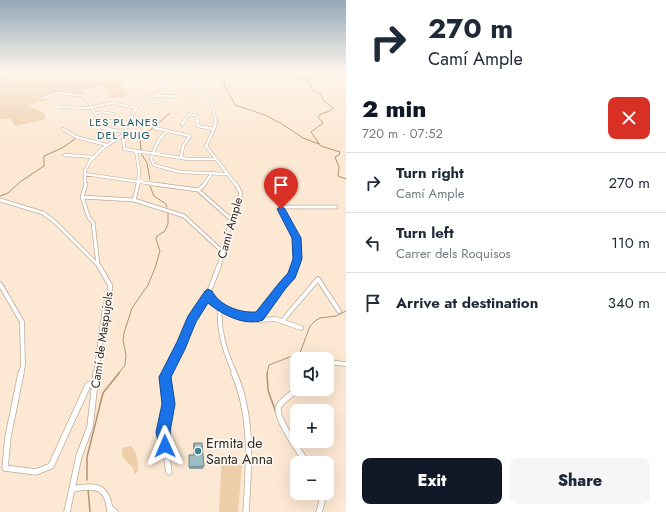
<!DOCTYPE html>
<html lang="en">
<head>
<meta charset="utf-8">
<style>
	body { margin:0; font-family:Jost,sans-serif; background:#f6f6f7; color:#1f2937; height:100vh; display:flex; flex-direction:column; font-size:15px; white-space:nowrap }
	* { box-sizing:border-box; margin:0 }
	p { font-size:13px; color:#747a83 }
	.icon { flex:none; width:22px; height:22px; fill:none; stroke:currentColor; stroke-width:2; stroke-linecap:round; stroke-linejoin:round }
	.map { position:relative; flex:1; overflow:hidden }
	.side { display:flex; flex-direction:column; background:#fff; width:320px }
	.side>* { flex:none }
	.banner { background:#fff; color:#1f2937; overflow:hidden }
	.fabs { position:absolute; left:290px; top:352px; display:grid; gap:8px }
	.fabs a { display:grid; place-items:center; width:44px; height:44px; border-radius:8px; background:#fff; box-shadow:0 4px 16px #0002; font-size:20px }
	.pin { position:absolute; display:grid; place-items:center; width:34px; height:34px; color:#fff; margin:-41px -17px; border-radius:50% 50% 50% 0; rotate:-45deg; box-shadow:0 0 4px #0007 }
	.pin .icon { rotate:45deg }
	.me { position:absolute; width:44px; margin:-22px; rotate:359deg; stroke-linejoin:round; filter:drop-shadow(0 0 3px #0008) }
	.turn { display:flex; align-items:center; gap:14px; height:84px; padding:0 16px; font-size:18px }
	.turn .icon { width:52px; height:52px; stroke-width:2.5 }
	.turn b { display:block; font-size:28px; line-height:34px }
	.round { display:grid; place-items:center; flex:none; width:42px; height:42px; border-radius:8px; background:#f6f6f7 }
	.headline { display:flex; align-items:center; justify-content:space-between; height:68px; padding:0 16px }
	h1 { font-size:24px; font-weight:800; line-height:30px; color:#111827 }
	.button { display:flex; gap:8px; margin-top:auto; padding:8px 16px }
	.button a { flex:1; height:46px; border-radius:8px; background:#111827; color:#fff; font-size:16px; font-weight:800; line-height:46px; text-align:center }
	.button a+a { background:#f6f6f7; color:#1f2937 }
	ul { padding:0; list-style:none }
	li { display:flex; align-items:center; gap:12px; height:60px; padding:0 16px; border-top:1px solid #e0e1e3 }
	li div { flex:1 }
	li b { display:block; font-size:15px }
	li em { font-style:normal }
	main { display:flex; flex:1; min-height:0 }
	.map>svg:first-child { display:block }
	.green { fill:#eecdab }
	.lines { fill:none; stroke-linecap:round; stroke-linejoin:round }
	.stream-far1 { stroke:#b39371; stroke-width:1 }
	.stream { stroke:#b39371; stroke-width:1.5 }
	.minor-far4-casing { stroke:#beab98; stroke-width:3 }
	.minor-far3-casing { stroke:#beab98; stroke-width:3.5 }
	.minor-far2-casing { stroke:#beab98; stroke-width:4.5 }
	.minor-far1-casing { stroke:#beab98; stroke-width:5.5 }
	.minor-casing { stroke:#beab98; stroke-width:7 }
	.minor-far4 { stroke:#fff; stroke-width:2 }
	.minor-far3 { stroke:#fff; stroke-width:2.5 }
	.minor-far2 { stroke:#fff; stroke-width:3 }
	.minor-far1 { stroke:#fff; stroke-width:4 }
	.minor { stroke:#fff; stroke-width:5.5 }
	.wall { fill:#88a3a8 }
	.building { fill:#9ebdc3; stroke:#6f8488 }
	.route { fill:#1a73e8; stroke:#114b97 }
	.poi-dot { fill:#3e8391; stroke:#fcf8f4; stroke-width:1.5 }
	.labels { text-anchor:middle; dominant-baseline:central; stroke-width:3.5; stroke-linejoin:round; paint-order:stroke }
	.far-neighbourhood-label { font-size:11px; letter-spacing:1px; fill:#1d5660; stroke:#fcf8f4 }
	.street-label { font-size:12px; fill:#322b23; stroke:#fcf8f4 }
	.near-poi-label { font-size:14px; fill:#322b23; stroke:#fcf8f4; text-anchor:start }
</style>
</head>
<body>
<main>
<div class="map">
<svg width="346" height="512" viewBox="0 0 346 512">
	<rect width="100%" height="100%" fill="#fce8d3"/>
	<path class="green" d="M0 72H135L134 76 127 74 123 78 124 81 118 84 127 92V96L108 99V93L104 85 83 90 84 95C68 93 55 91 41 98L49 99 47 101 39 102 28 106 43 112 46 119 15 126 10 118 0 119V80L5 77 0 76Z
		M131 446C138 452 138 463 138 471L134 475V470C130 462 118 458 123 448Z
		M222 454 237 465H242L238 512H219Z"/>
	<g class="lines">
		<path class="stream-far1" d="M218 72 224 79V86L226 89
			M298 72V77L307 81
			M308 81 311 76 324 72
			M308 82 313 91 321 94 323 100 333 108 332 110 319 115 318 117 323 123 311 132 320 145
			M227 89 235 105 265 115 278 122
			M279 122 303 138 319 144
			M321 146 340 152 339 155 335 157 339 167 338 176 346 179
			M141 150 140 139 170 113
			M142 155 147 163 150 180
			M150 186 154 196 166 204 167 207
			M0 196 8 193 20 182 44 166V156L62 148 75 139
			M118 374 125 365 126 355 123 340 124 333 132 308 148 285 155 268 160 251 156 239 157 236 165 231 168 224V213
			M267 374 269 365 300 353 310 326 315 321 320 318 336 316 346 311"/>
		<path class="stream" d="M267 373 268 390 276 413
			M87 480V457L103 393 119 373
			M88 489 90 512"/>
		<g class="minor-far4-casing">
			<path id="minor-far4" d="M121 72 142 77 167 74
				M165 72 196 83 210 97 216 121
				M186 72 195 81
				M156 96H176
				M43 98 59 93 85 96 99 121
				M56 105 60 107 88 108 112 103 136 108
				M95 113 103 112 114 114
				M109 121H114
				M130 121C133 114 138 102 146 98 150 96 154 96 158 95 166 91 169 81 168 73
				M184 121 189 114 197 116 198 121"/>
		</g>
		<g class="minor-far3-casing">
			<path id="minor-far3" d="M98 120 102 128 125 132
				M197 120 198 126 214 129
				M216 120 214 129 206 146 236 185
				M109 121 130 123
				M182 125 185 120
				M155 128 190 136 183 146 181 158
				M63 129 76 137 107 145
				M167 131C158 139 154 148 151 159L154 165 180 172 227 174
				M123 135 124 149 188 159H214
				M136 151 139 170 138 185
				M65 155 93 157
				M85 174 161 185
				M85 185V171L90 161 103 148 123 135 130 120
				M204 185 212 173"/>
		</g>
		<g class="minor-far2-casing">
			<path id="minor-far2" d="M86 184 82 197 89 218 93 222 98 265
				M154 184 198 190 232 220
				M198 190 205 184
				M82 197 134 200 184 216 223 252
				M0 200 43 213 54 221 100 267
				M134 200 138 184
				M219 267 229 228 241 193 236 184
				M295 267C304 244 292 229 281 209L284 207H336"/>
		</g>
		<g class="minor-far1-casing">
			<path id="minor-far1" d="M219 266 208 294 220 307 246 317 259 320 275 319 301 328
				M0 284 22 322 23 365 21 374
				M220 307C218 331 225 352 235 374
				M252 318 259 317 292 275 295 266
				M282 321 318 279 339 311
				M327 362 346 364
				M96 374 105 307 110 290V285L99 266
				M167 374 192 319 208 294"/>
		</g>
		<g class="minor-casing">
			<path id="minor" d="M21 373 8 437 5 468 36 472 51 466 88 385 95 384
				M167 373 165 377 168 404 163 432 169 472
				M234 373C253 416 249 466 246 512
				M298 389C292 394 283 399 279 406 273 415 301 454 307 463
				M73 489C96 484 108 486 110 512
				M110 508 115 512
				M67 512 79 456 90 427 96 373
				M319 512 322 502V493"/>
		</g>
		<use href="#minor-far4" class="minor-far4"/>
		<use href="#minor-far3" class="minor-far3"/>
		<use href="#minor-far2" class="minor-far2"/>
		<use href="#minor-far1" class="minor-far1"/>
		<use href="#minor" class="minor"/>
	</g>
	<path class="wall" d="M194 443 204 466 203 469H189V455H193V445Z"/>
	<path class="building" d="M194 443H202L204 466 189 467V455H194Z"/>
	<linearGradient id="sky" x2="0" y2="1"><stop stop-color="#93a7b8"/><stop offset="0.5" stop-color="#fef5eb"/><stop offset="1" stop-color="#fef5eb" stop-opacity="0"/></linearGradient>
	<rect width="346" height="144" fill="url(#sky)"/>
	<path class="route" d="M281 206 285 209 301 238 302 259 295 278 286 288 263 320C245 327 221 314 208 303L196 322 185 349 171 377 175 404 170 432 172 446 170 450 165 453 160 450 156 432 162 404 159 377 177 342 188 316 205 291 208 289 212 291C220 306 240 313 256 312L279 283 288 273 293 259 292 238 277 209Z"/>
	<circle class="poi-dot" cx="198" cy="451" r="4"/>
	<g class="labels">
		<g class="far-neighbourhood-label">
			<text x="124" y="122">LES PLANES<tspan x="124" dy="13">DEL PUIG</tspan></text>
		</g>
		<g class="street-label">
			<text transform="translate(230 228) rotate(-74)">Camí Ample</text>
			<text transform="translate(102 340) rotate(-82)">Camí de Maspujols</text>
		</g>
		<g class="near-poi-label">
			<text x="206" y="443">Ermita de<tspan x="206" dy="16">Santa Anna</tspan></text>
		</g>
	</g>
</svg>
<div class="fabs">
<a><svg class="icon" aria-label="sound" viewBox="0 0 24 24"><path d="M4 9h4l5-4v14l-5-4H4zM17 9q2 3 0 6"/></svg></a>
<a>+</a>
<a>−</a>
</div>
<div class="pin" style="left:281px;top:209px;background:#d93025"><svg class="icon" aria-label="arrive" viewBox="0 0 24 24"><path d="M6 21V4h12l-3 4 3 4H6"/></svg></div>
<svg class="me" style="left:165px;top:446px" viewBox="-20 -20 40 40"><path d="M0-17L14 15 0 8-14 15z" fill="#1a73e8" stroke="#fff" stroke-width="4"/></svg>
</div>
<section class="side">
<div class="banner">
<div class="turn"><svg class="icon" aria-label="right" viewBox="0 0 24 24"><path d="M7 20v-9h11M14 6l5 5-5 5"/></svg><div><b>270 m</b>Camí Ample</div></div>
</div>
<div class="headline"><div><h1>2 min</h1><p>720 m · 07:52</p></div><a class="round" style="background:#d93025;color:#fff"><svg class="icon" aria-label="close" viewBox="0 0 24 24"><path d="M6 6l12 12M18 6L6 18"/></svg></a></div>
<ul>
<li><svg class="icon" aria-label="right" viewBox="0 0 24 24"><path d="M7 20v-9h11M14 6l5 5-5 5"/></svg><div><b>Turn right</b><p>Camí Ample</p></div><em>270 m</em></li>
<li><svg class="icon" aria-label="left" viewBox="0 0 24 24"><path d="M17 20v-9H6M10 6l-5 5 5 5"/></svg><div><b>Turn left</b><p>Carrer dels Roquisos</p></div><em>110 m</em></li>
<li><svg class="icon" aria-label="arrive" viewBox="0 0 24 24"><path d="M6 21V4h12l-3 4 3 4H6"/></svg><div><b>Arrive at destination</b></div><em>340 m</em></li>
</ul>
<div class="button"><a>Exit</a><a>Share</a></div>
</section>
</main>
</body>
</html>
